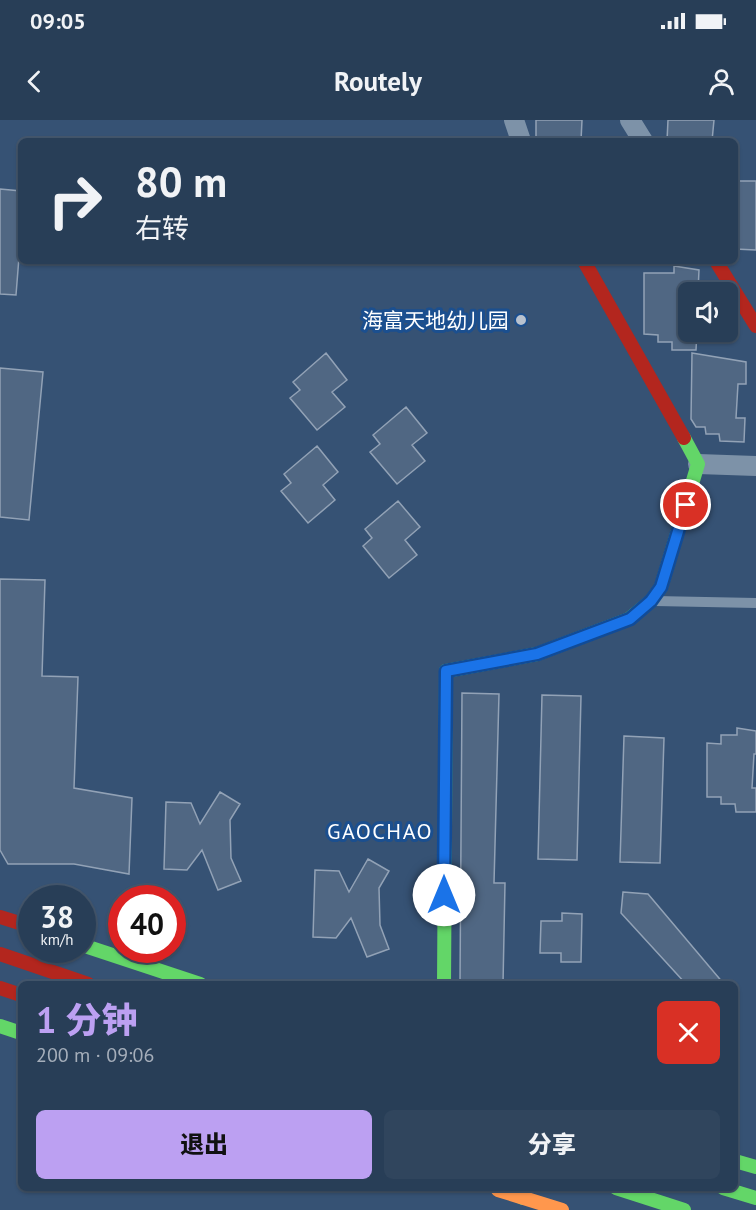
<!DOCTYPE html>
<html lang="zh">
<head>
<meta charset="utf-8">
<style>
	body { margin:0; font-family:"PT Sans","Noto Sans SC",sans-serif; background:#30455d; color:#f1f3f6; height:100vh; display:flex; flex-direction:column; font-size:22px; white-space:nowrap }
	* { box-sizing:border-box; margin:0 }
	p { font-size:20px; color:#a5aeba }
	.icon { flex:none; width:33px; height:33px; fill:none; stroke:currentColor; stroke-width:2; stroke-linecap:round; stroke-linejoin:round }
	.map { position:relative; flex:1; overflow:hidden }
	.details { position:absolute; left:18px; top:861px; width:720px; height:210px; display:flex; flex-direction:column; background:#283e57; border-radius:9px; box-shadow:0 2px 4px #0004,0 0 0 2px #44576d }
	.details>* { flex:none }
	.hud { position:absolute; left:18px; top:18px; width:720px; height:126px; border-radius:9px; box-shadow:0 2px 4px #0004,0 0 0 2px #44576d; background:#283e57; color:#f1f3f6; overflow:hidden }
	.tools { position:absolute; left:678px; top:162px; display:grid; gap:12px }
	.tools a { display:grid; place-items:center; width:60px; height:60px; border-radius:9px; background:#283e57; box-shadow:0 2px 4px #0004,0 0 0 2px #44576d; font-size:30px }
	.speed { position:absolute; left:18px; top:765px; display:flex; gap:12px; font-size:30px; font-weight:700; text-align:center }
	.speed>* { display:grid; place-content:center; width:78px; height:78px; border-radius:50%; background:#283e57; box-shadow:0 2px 4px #0004,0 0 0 2px #44576d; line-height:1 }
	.speed small { font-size:15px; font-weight:400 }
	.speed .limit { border:9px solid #d22; background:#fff; color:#111 }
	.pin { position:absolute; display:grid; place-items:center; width:51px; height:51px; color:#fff; margin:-26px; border:3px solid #fff; border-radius:50%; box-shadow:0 2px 6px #0007 }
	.me { position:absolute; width:66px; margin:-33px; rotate:0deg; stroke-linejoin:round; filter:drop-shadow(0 0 4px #0008) }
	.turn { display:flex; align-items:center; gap:21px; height:126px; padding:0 18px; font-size:27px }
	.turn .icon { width:78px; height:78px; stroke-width:2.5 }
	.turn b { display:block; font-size:42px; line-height:51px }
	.round { display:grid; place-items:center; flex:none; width:63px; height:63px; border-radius:9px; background:#30455d }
	.headline { display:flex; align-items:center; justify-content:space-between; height:102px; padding:0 18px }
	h1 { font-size:36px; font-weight:800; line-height:45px; color:#bca0f2 }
	.primary-button { display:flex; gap:12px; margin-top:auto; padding:12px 18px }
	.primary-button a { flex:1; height:69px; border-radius:9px; background:#bca0f2; color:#111; font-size:24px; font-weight:800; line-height:69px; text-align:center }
	.primary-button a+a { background:#30455d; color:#f1f3f6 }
	.status { display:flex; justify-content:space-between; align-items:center; height:42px; padding:0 30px; background:#283e57; direction:ltr }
	.status svg { height:16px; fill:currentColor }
	header { display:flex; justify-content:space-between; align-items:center; height:78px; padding:0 18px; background:#283e57; font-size:27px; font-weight:800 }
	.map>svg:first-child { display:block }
	.building { fill:#506783; stroke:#92a2b6; stroke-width:1.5 }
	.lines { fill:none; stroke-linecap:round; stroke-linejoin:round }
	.lane { stroke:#7d92a8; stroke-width:10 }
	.street { stroke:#7d92a8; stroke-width:20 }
	.fast { stroke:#63d668; stroke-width:14 }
	.slow { stroke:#ff974d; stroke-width:14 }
	.jam { stroke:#b3261e; stroke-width:14 }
	.route-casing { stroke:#114b97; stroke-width:15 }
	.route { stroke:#1a73e8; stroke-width:10 }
	.poi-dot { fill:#b9c2ce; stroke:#1b4f8f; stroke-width:2 }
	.labels { text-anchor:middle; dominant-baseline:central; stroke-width:6; stroke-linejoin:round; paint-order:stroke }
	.poi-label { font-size:21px; fill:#fff; stroke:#1b4f8f; text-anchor:end }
	.neighbourhood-label { font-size:22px; letter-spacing:1.5px; fill:#fff; stroke:#1b4f8f }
</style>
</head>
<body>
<div class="status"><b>09:05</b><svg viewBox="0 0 49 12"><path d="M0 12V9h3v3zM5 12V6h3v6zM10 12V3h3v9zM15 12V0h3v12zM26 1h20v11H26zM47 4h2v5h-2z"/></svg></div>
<header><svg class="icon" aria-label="back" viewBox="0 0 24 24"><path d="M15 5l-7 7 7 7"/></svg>Routely<svg class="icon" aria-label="person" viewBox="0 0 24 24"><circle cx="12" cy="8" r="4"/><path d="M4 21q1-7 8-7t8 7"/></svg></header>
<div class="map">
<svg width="756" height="1090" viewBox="0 0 756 1090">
	<rect width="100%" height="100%" fill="#365274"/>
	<path class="building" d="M536 0H582L581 21H536Z
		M668 0H714L712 21H667Z
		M735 61H756V130L735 129Z
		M0 69 21 71V112L16 175 0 174Z
		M674 146 699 150 698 172H688V212H697L696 230H672V222H658V215L644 214V153H674Z
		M326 233 347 260 332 272 345 287 317 310 290 278 300 270 293 262Z
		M692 233 746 242V264H738L736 298H745L744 322 720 321 719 314H706L705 307H696L691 299Z
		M0 248 43 252 29 400 0 397Z
		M406 287 427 313 412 325 425 341 397 364 370 332 380 324 373 315Z
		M317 326 338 352 323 365 335 380 308 403 281 371 291 363 284 354Z
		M398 381 420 407 405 420 417 435 389 458 363 426 372 418 365 409Z
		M0 459 45 460 42 556 78 557 74 668 132 678 129 754 74 744H8L0 730Z
		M462 573 499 574 494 763H505L503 864H460Z
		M542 575 581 576 577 740 538 739Z
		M737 608 756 611V634H754L752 668H756V692H736L735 684H721V677H707V623L721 624V615H737Z
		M624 616 664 618 660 743 620 742Z
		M220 672 240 684 230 700 231 738 241 761 218 770 202 730 187 750 164 749 166 682 191 683 200 704Z
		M368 739 389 751 379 768 380 805 389 829 367 837 351 798 336 818 313 817 315 750 339 751 349 772Z
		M623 772 648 774 724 864H686L621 793Z
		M562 793 582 794 581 842H561V833H540L541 801H562Z"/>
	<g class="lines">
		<path class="lane" d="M655 481 756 483"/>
		<path class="street" d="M514 0 521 21
			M630 0 643 21
			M698 344 756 346"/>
		<path class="fast" d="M82 825 200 864
			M444 864 446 551 537 534 629 499 651 481 661 467 698 344 684 318
			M0 906 21 913
			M735 1041 756 1047
			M503 1068 523 1078
			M616 1068 684 1090
			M723 1068 756 1078"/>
		<path class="slow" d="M498 1070 562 1090"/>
		<path class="jam" d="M584 141 684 318
			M716 141 756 206
			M0 797 32 807
			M0 834 88 864
			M0 868 21 875"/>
	</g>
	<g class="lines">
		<g class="route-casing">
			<path id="route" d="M444 775 446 551 537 534 630 499 651 481 661 467 686 385"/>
		</g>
		<use href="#route" class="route"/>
	</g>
	<circle class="poi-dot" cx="521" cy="200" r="6"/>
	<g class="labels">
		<g class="poi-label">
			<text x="509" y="200">海富天地幼儿园</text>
		</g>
		<g class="neighbourhood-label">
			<text x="380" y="711">GAOCHAO</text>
		</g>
	</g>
</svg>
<div class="tools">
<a><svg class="icon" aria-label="sound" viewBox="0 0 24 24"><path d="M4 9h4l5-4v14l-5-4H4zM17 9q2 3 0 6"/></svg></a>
</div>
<div class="speed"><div>38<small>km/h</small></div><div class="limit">40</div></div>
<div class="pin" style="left:686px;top:385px;background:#d93025"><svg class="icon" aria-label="arrive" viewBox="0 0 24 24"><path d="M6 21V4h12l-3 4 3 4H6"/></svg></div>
<svg class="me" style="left:444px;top:775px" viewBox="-20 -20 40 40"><circle r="19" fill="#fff"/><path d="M0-13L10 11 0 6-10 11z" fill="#1a73e8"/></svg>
<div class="hud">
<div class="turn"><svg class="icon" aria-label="right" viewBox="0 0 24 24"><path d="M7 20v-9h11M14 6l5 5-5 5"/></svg><div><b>80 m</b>右转</div></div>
</div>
<section class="details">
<div class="headline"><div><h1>1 分钟</h1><p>200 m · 09:06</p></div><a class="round" style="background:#d93025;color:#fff"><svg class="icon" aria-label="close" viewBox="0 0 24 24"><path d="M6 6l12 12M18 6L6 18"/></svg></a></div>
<div class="primary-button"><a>退出</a><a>分享</a></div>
</section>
</div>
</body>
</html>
